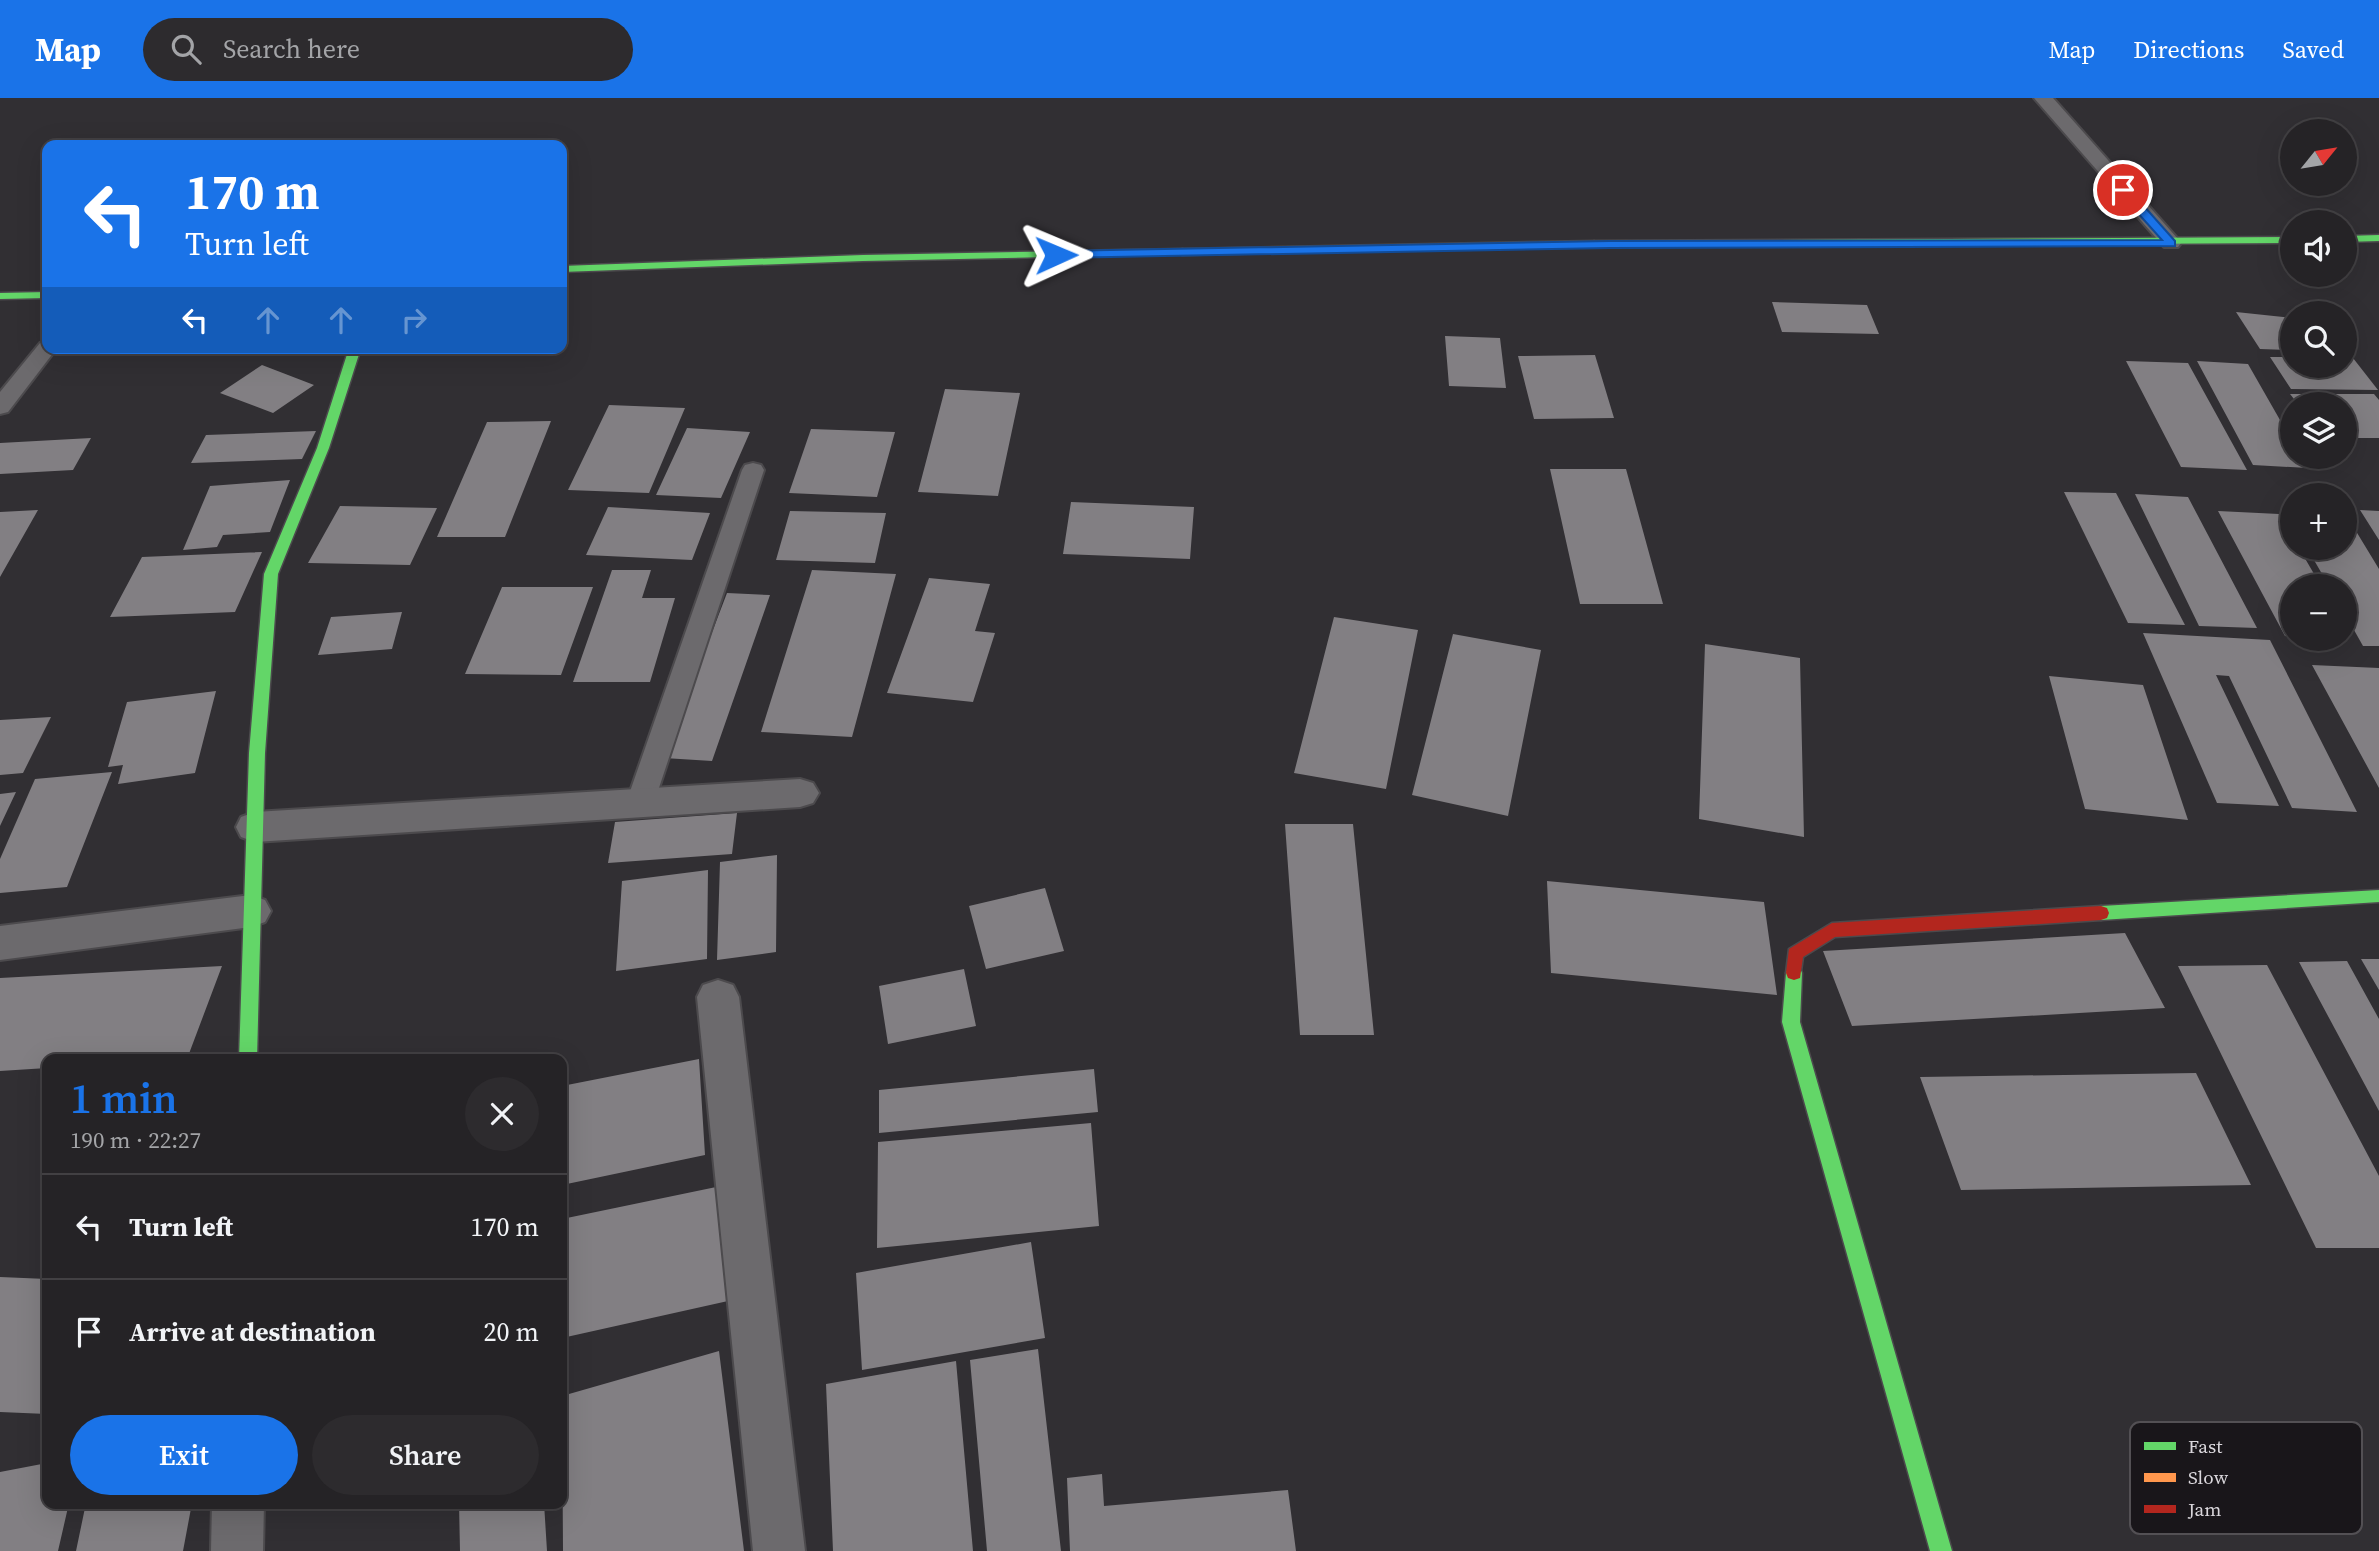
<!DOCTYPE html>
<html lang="en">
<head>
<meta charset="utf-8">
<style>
	body { margin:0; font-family:"Source Serif 4",serif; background:#2d2b2e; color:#f1f3f6; height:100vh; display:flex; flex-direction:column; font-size:26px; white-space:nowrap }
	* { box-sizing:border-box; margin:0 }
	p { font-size:23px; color:#a3a4a7 }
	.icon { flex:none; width:38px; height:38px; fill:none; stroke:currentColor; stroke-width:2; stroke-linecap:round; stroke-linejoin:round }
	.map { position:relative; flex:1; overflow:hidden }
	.details { position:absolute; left:42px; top:956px; width:525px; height:455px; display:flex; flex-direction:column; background:#252326; border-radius:14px; box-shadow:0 7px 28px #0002,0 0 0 2px #424043 }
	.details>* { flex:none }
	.banner { position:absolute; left:42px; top:42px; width:525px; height:214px; border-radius:14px; box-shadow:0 7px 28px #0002,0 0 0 2px #424043; background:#1a73e8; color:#fff; overflow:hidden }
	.needle { width:46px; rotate:60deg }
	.fabs { position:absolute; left:2280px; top:21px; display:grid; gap:14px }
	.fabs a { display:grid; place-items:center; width:77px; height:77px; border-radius:50%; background:#252326; box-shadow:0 7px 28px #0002,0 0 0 2px #424043; font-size:35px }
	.pin { position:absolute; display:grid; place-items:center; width:60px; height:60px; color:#fff; margin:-30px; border:4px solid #fff; border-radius:50%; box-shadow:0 2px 7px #0007 }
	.me { position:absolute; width:77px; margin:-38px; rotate:89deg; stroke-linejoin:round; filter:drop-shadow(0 0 5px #0008) }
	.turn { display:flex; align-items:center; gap:24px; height:147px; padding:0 28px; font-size:32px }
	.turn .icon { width:91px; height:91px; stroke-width:2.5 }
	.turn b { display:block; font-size:49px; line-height:60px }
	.lanes { display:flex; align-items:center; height:66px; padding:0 28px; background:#0003; justify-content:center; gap:35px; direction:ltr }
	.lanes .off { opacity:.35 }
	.round { display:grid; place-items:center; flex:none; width:74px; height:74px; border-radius:37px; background:#2d2b2e }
	.headline { display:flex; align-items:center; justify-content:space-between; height:119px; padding:0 28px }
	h1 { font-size:42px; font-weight:600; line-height:52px; color:#1a73e8 }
	.button { display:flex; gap:14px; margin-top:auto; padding:14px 28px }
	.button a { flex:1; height:80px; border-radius:42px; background:#1a73e8; color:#fff; font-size:28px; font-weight:600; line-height:80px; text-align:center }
	.button a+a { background:#2d2b2e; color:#f1f3f6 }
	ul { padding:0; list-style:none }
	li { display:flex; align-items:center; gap:21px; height:105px; padding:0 28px; border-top:2px solid #424043 }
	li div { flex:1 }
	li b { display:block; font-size:26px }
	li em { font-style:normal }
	header { display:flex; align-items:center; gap:42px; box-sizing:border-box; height:98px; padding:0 35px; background:#1a73e8; color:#fff }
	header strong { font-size:33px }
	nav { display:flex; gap:38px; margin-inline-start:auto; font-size:24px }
	.search { width:490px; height:63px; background:#2d2b2e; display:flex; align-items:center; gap:18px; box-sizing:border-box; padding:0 24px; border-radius:38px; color:#a3a4a7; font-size:26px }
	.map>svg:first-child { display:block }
	.building { fill:#827f83 }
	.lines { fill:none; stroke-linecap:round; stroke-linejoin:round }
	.lane-casing { stroke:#4c4a4d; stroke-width:4 }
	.street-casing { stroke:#4c4a4d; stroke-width:4 }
	.fast-casing { stroke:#4c4a4d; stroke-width:3 }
	.slow-casing { stroke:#4c4a4d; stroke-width:3 }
	.jam-casing { stroke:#4c4a4d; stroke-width:3 }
	.lane { fill:#6c6a6d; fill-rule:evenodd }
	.street { fill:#6c6a6d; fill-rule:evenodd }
	.fast { fill:#63d668; fill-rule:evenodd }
	.slow { fill:#ff974d; fill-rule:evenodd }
	.jam { fill:#b3261e; fill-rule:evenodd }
	.route { fill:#1a73e8; stroke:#114b97; stroke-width:2 }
	.key { fill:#19161a; stroke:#535054; stroke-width:2 }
	.key-label { font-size:19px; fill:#dad7dc }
</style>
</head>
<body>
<header>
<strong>Map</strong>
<div class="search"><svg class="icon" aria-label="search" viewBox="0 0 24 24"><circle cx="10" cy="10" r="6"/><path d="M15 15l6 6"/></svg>Search here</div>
<nav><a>Map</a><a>Directions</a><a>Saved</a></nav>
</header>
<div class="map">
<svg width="2379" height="1453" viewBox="0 0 2379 1453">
	<rect width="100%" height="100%" fill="#312f33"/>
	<path class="building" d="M1772 204 1867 207 1879 236 1782 234Z
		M2236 214 2292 220V252L2260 251Z
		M1445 238 1500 240 1506 290 1449 288Z
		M1595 257 1614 320 1534 321 1518 258Z
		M2270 259H2292V268H2345V260H2353L2378 292 2291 291Z
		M2126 263 2188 265 2247 372 2181 369Z
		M2197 263 2248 266 2292 343V359H2301L2308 370 2253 367Z
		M262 267 314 287 273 315 220 295Z
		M945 291 1020 295 998 398 918 394Z
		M2290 296H2374L2379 302V340H2345V306H2298Z
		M609 307 685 310 649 395 568 392Z
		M551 323 505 439H437L487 324Z
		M687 330 750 334 721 400 656 397Z
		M811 331 895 334 877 399 789 395Z
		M316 333 302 361 191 365 206 337Z
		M91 340 73 372 0 376V345Z
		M1550 371H1626L1663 506H1580Z
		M290 382 270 434 223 437 217 449 183 452 210 388Z
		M2064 394 2116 395 2185 527 2128 525Z
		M2135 396 2188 399 2257 530 2199 528Z
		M1071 404 1194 409 1190 461 1063 456Z
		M340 408 437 410 410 467 308 465Z
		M608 409 710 415 692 462 586 457Z
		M38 412 0 479V414Z
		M2360 412 2379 413V442Z
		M790 413 886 415 875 465 776 462Z
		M2218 413 2279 416 2292 439V450H2299L2321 488H2292V539L2285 538Z
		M2345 415 2379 471V548H2363L2345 516V488H2329L2307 450H2345Z
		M262 454 235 514 110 519 142 459Z
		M612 472H651L642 500H675L650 584H573Z
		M812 472 896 476 852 639 761 634Z
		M929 480 990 486 975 533 995 535 973 604 887 595Z
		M502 489H593L561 577 465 576Z
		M727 495 770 497 712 663 664 660Z
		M402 514 392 551 318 557 331 519Z
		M1334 519 1418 532 1386 691 1294 675Z
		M2143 535 2270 542 2357 714 2292 710 2229 578 2216 577 2279 708 2217 705Z
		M1453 536 1541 552 1508 718 1412 697Z
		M1705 546 1800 560 1804 739 1699 721Z
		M2312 567 2379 570V690Z
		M2049 578 2143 587 2188 722 2085 711Z
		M216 593 195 675 118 686 123 667 108 669 127 604Z
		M51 619 23 675 0 677V622Z
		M112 674 67 789 0 795V761L35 681Z
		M16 694 0 728V696Z
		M737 715 732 756 608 765 615 724Z
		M1285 726H1353L1374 937H1300Z
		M777 757 776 854 717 862 720 764Z
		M708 772 707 861 616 873 622 783Z
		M1547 783 1764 804 1777 897 1551 875Z
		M1045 790 1064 853 986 871 969 808Z
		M2125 835 2165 910 1852 928 1823 853Z
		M2361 861H2379V892Z
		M2347 863 2379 921V1013L2299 864Z
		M2267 867 2379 1078V1150H2316L2178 868Z
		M222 868 187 961H47V970L0 973V880Z
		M964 871 976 928 888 946 879 888Z
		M699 961 705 1057 562 1087V988Z
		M1094 971 1098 1014 879 1035V992Z
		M2196 975 2251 1087 1961 1092 1920 979Z
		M1091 1025 1099 1128 877 1150 878 1044Z
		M721 1088 728 1203 562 1240V1121Z
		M1031 1144 1045 1240 862 1272 856 1175Z
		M0 1179 47 1181V1316L0 1314Z
		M1038 1251 1061 1453H987L970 1262Z
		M719 1253 744 1453H563L562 1298Z
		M956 1263 973 1453H833L826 1286Z
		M47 1365V1405H69L58 1453H0V1374Z
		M1102 1376 1104 1408 1288 1392 1296 1453H1070L1067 1380Z
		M86 1405H192L183 1453H76Z
		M459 1405H544L547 1453H460Z"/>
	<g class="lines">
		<g class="lane-casing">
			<path id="lane" d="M2034 0H2053L2178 141 2181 145 2178 149H2164Z
				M47 243V250H57L8 314 0 316V294L40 245Z
				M753 365 761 367 764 372 654 705 650 712 640 715 630 712 626 705 742 372 745 367Z"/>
		</g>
		<g class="street-casing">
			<path id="street" d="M800 681 813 685 819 695 813 705 800 709 255 744 241 739 236 729 241 719 255 714Z
				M251 797 265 802 271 813 265 824 251 829 0 862V828Z
				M718 882 733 887 739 899 805 1453H753L697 899 703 887Z
				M212 1405H264L263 1453H211Z"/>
		</g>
		<g class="fast-casing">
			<path id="fast" d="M2379 137V143L2345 144V138Z
				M2292 139V145L1594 149 1588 146 1594 143Z
				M1182 151 1186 152V156L863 163 562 174V168L863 157Z
				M47 194V200L0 201V195Z
				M349 250H361L329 350 278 476 265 655 257 961H239L249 655 264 476 317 350Z
				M2379 792V804L2101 822 2095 820 2093 815 2095 810 2101 808Z
				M1794 868 1800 870 1802 875 1800 924 1952 1453H1930L1782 924 1786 875 1788 870Z"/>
		</g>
		<g class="slow-casing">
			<path id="slow" d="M1594 143 1600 146 1598 148 1182 157 1176 154 1182 151Z"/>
		</g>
		<g class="jam-casing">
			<path id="jam" d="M2101 808 2107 810 2109 815 2107 820 2101 822 1835 839 1803 859 1800 880 1794 882 1788 880 1786 875 1789 851 1832 825Z"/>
		</g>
		<use href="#lane" class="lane"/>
		<use href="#street" class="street"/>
		<use href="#fast" class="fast"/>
		<use href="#slow" class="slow"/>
		<use href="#jam" class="jam"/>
	</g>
	<path class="route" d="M2119 89H2127L2175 143V148L1610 150 1056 160 1051 157 1056 153 1610 143 2162 142 2119 94Z"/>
	<rect x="2130" y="1324" width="232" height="112" rx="10" class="key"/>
	<rect x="2144" y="1344" width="32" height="8" fill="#63d668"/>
	<rect x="2144" y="1375" width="32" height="9" fill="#ff974d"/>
	<rect x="2144" y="1407" width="32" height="8" fill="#b3261e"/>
	<g class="key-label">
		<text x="2188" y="1355">Fast</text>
		<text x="2188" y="1386">Slow</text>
		<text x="2188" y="1418">Jam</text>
	</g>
</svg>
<div class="fabs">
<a><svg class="needle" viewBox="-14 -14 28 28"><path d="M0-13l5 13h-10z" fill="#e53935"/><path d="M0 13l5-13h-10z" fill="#a3a4a7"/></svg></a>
<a><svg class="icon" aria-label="sound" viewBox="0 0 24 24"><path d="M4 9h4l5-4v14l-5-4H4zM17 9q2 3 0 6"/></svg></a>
<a><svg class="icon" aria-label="search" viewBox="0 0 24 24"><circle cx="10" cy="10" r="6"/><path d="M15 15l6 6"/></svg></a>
<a><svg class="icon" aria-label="layers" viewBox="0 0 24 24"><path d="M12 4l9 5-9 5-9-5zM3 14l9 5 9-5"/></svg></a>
<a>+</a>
<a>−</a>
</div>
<div class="pin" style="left:2123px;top:92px;background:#d93025"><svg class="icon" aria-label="arrive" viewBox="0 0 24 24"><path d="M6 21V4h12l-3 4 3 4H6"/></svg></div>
<svg class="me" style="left:1056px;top:157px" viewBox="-20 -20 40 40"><path d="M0-17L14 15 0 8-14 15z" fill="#1a73e8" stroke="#fff" stroke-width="4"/></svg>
<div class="banner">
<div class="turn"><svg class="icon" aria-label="left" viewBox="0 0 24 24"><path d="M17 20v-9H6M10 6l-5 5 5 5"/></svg><div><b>170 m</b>Turn left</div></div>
<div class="lanes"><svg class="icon" aria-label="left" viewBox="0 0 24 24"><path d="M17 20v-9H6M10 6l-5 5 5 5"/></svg><svg class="icon off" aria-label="ahead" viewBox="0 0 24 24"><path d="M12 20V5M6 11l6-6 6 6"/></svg><svg class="icon off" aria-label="ahead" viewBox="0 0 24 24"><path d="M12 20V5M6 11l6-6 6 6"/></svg><svg class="icon off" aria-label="right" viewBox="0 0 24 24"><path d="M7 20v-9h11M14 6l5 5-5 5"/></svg></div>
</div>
<section class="details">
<div class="headline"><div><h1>1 min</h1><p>190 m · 22:27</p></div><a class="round"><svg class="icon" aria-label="close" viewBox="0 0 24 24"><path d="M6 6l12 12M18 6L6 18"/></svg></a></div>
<ul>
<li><svg class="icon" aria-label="left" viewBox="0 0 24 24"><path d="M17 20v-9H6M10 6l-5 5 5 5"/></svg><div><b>Turn left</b></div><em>170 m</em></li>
<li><svg class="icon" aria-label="arrive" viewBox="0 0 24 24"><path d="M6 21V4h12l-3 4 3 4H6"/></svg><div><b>Arrive at destination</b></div><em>20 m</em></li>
</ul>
<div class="button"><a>Exit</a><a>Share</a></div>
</section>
</div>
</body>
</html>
